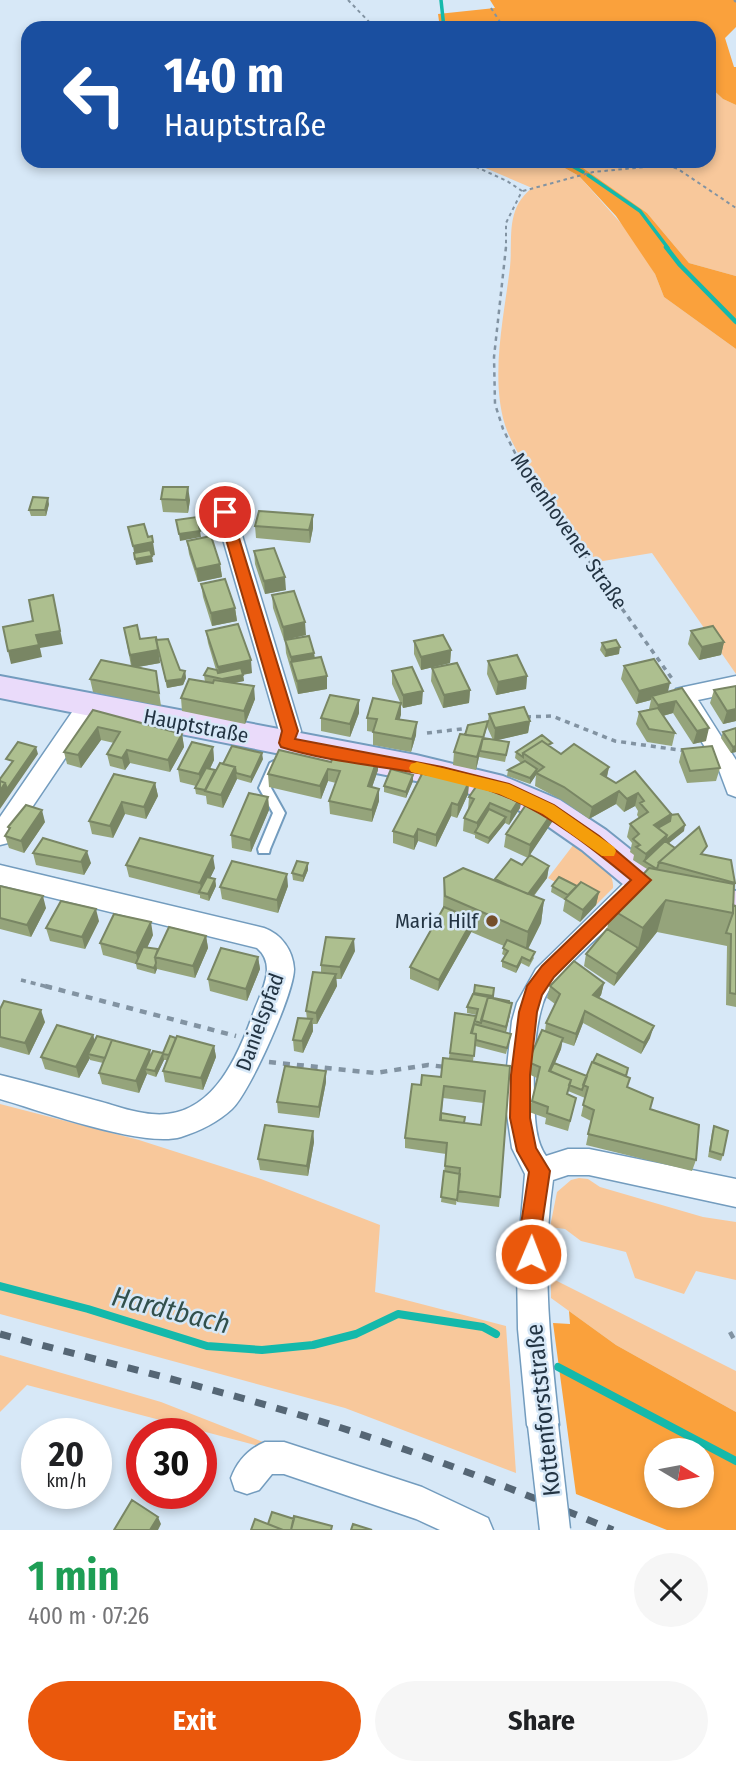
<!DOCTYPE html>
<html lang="en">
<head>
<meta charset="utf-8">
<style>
	body { margin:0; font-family:"Fira Sans Condensed",sans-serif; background:#f6f6f6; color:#202124; height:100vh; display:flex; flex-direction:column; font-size:26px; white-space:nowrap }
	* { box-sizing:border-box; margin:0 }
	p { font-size:23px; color:#757577 }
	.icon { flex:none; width:38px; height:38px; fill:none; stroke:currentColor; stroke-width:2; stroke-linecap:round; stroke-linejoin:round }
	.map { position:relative; height:1530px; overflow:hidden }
	.sheet { display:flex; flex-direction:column; background:#fff; flex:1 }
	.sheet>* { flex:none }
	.hud { position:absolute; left:21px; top:21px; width:695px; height:147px; border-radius:21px; box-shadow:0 4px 10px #0003; background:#1a4fa0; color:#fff; overflow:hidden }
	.needle { width:46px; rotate:100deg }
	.buttons { position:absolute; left:644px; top:1438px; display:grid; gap:14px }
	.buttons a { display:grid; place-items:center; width:70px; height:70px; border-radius:50%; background:#fff; box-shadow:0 4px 10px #0003; font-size:35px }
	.speed { position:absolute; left:21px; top:1418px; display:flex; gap:14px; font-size:35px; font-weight:700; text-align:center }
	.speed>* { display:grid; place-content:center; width:91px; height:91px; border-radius:50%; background:#fff; box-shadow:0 4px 10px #0003; line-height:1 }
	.speed small { font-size:18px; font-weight:400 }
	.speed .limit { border:10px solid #d22; background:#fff; color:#111 }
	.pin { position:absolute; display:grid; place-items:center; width:60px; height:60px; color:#fff; margin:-30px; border:4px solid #fff; border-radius:50%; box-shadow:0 2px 7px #0007 }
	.me { position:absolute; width:77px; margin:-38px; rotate:1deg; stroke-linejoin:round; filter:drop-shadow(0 0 5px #0008) }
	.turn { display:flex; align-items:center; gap:24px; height:147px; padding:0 28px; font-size:32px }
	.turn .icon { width:91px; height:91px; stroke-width:2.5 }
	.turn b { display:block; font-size:49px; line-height:60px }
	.round { display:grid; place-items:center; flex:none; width:74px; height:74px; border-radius:37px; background:#f6f6f6 }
	.overview { display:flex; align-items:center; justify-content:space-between; height:119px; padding:0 28px }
	h1 { font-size:42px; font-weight:700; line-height:52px; color:#1e9e55 }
	.action { display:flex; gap:14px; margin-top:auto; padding:14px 28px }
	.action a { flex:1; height:80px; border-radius:42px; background:#ea580c; color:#fff; font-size:28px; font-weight:700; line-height:80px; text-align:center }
	.action a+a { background:#f6f6f6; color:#202124 }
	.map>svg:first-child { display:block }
	.green { fill:#f8c89b }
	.forest { fill:#faa13c; fill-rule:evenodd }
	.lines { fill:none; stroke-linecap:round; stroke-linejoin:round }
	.stream-far2 { stroke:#14b9ab; stroke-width:3.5 }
	.stream-far1 { stroke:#14b9ab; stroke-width:4.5 }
	.stream { stroke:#14b9ab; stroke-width:8 }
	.service-casing { stroke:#739cbe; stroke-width:4 }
	.minor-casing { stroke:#739cbe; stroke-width:3 }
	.secondary-casing { stroke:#739cbe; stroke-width:4 }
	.path-far3 { stroke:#8293a2; stroke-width:2; stroke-dasharray:3.5 3.5; stroke-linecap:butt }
	.path-far2 { stroke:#8293a2; stroke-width:2.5; stroke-dasharray:4.5 4.5; stroke-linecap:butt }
	.path-far1 { stroke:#8293a2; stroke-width:3.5; stroke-dasharray:5 5; stroke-linecap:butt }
	.path { stroke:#8293a2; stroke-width:4.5; stroke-dasharray:7 7; stroke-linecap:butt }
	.service { fill:#fff; fill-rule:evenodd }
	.minor { fill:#fff; fill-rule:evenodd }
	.secondary { fill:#eadbfa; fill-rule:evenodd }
	.rail { stroke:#556675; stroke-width:7; stroke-dasharray:11 11; stroke-linecap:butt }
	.minor-bridge-casing { stroke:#739cbe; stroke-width:33; stroke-linecap:butt }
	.minor-bridge { stroke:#fff; stroke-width:30 }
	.wall { fill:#95a47b; fill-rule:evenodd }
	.shaded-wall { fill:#798664 }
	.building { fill:#adbf8f; stroke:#798664; stroke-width:2; fill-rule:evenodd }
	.route { fill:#ea580c; stroke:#983908; stroke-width:2 }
	.slow { fill:#f59e0b }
	.poi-dot { fill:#744f2a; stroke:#d7e8f7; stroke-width:2.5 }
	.labels { text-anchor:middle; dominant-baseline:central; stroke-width:5; stroke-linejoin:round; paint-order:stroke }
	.street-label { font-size:21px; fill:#233443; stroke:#d7e8f7 }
	.poi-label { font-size:21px; fill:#233443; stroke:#d7e8f7; text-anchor:end }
	.near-street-label { font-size:24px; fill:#233443; stroke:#d7e8f7 }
	.near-water-label { font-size:28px; font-style:italic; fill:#32504c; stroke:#d7e8f7 }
</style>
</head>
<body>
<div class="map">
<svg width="736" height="1530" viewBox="0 0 736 1530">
	<rect width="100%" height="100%" fill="#d7e8f7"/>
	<path class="green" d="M709 86 723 99 736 105V276L689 263 647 213 568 161H709Z
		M469 161H552L579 176 633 237 655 274 664 297 736 349V674L652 553 597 562C570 526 519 467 505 425 490 376 504 317 510 267 513 238 505 209 532 188Z
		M574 844C589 854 615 868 613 888L596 905 548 878Z
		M0 1104 139 1140 261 1179 380 1225 375 1292 506 1326 516 1473 345 1408 0 1314Z
		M579 1178 588 1179 600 1187 703 1217 736 1222V1280L696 1271 684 1294 635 1278 626 1252 581 1241 565 1229 550 1227 557 1192 571 1180Z
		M551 1278 736 1371V1412L616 1345 551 1298Z
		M0 1355 161 1402 263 1442V1447L27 1385 0 1412Z"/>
	<path class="forest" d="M490 0H736V27L725 38 734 67H736V105L723 99 709 86V28H502L496 23 440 28 438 14 495 8Z
		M552 161H568L580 166 647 213 689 263 736 276V349L664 297 655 274 616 216 579 176Z
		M569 1311 616 1345 736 1412V1530H667L576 1494 553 1323 570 1324ZM656 1451H702V1496H656Z"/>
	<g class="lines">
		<path class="stream-far2" d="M441 0 444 28
			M563 161 583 172
			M588 175 640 211 668 248"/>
		<path class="stream-far1" d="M666 247 680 265 736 322"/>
		<path class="stream" d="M0 1286 88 1309 207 1346 262 1350 313 1345 356 1334 398 1314 483 1327 496 1334
			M558 1367 736 1461"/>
		<g class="service-casing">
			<path id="service" d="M274 761 280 766 271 788 285 813 270 849 269 853H259L258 849 273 813 259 788 270 763Z"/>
		</g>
		<g class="minor-casing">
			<path id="minor" d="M225 506 232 508 235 512 301 731 294 749 286 751 278 749 275 743 279 731 215 512 218 508Z
				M736 676V692L698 700 736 760V797L728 794 719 770 673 695 676 689 684 687Z
				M89 697 97 699 100 705 97 711 8 843 0 845V817L81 699Z
				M0 865 264 928C281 934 293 950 294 969 294 993 250 1092 232 1109 218 1122 200 1131 181 1137 142 1148 42 1111 0 1099V1075C33 1083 65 1092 98 1101 113 1105 129 1111 144 1113 209 1125 237 1060 254 1011 262 990 277 965 257 948L0 885Z
				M633 880 642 883 645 890 642 897C616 923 554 970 543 1003 534 1031 533 1064 534 1093 535 1114 534 1139 546 1156L568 1149H589L736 1179V1207L589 1175H568L553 1180C541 1262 550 1343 559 1425L554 1436 543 1441 532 1436 527 1425 518 1329 517 1266 525 1174 512 1148 507 1114V1067L512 1021 517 1003 536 969 624 883Z
				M265 1442H284L422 1487 488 1518 493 1530H440L416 1519 284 1474H272L259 1490 247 1494 235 1490 231 1478C237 1462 248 1449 265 1442Z"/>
		</g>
		<g class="secondary-casing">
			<path id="secondary" d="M0 676 416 755 503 776 560 800 606 830 656 870 683 881 736 891V921L679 910 630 890 582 850 536 818 495 800 416 781 0 698Z"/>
		</g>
		<path class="path-far3" d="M348 0 375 28
			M734 0 736 2
			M491 8 504 28
			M463 161 507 181 522 191 506 223V248
			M669 161 677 167
			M523 191 593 172 667 165 678 169 736 208"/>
		<path class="path-far2" d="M506 247 494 357 495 404 503 429 524 471 595 570"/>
		<path class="path-far1" d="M593 568 673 680
			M526 717 552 716 615 741 686 751
			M427 733 470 728
			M21 980 52 988"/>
		<path class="path" d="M45 986 236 1036
			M269 1062 375 1073 428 1065 446 1067
			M730 1332 736 1343"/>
		<use href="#service" class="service"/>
		<use href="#minor" class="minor"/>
		<use href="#secondary" class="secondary"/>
		<path class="rail" d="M0 1334C118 1366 238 1394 354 1432 442 1461 528 1495 613 1530"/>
		<g class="minor-bridge-casing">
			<path id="minor-bridge" d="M543 1425 555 1530"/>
		</g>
		<use href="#minor-bridge" class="minor-bridge"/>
	</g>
	<path class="wall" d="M161 499 190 500 188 513 163 512Z
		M49 504 46 516H31L29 510Z
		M255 526 313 528 310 543 256 538Z
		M187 541 220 564 222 577 198 582 189 554Z
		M254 551 286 590 265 594 255 564Z
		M201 584 235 608 237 621 212 626 203 597Z
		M272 595 306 635 284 640 273 608Z
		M124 628 140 639 156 640 180 670 185 671 186 678 183 685 167 688 159 653 160 663 138 667 156 671 161 706 93 692 90 679 131 666Z
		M206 631 252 673 243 675 244 681 234 683 255 699 245 724 182 711 181 698 205 682 204 675 216 670 208 643Z
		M691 631 724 642 721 655 699 660 688 644Z
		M285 640 314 653 315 658 327 676V689L298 694 286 653Z
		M414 641 451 650 450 663 421 670 414 654Z
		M602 643 619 654 605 657 600 650Z
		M488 661 527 676 526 689 496 695 487 674Z
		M624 666 668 692 682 688 706 741 693 744 673 713 663 716 675 733 672 746 647 742 636 724 639 712 649 709 651 700 636 704 621 679Z
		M432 668 470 690 469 703 443 708 431 681Z
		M392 671 422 704 403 708 401 704 399 719 416 735 411 752 373 745V732L367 731V718L400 702 392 684Z
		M736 686V721L723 724 710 703 714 690Z
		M93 710 182 734 184 747 170 772 130 763 125 770 110 766 107 754 114 743 101 740 81 768 67 764 64 752Z
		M359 713 350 737 321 731V718Z
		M489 714 530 721 528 733 496 740 509 742 505 762 479 757 476 770 453 765 454 752 465 735 488 721ZM487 727 493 740 484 738Z
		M723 732 736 752 731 753 721 738Z
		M213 747 214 760 210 769 215 772 223 764 263 759 251 783 237 779 223 808 207 804 206 796 196 794 195 788 196 786 180 782 178 769Z
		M552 748 561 754 609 767 607 777 616 783 635 771 684 831 669 843 675 848 704 854 735 883 733 887V905L736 906V1007L726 1005 727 946 657 932 614 986 584 966 586 954 607 929 611 909 647 869 633 860 634 855 630 852 632 843 627 837 630 824 639 818 637 815 638 811 635 806 624 812 616 804 589 819 562 800 535 786 536 775 530 784 507 776 508 770 521 763 515 758 516 752Z
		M682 749 720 768 716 781 687 783 679 762Z
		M331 762 378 770 372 787 379 789V801L372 822 330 814 329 801 336 783 328 781 321 799 269 787 268 774Z
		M413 781 406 798 384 792V786Z
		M469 782 468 794 457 818 451 816 436 847 418 841 414 850 393 843V831Z
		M155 783 158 796 146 819 125 814 113 838 92 834 89 821Z
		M522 795 520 808 509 825 505 823 488 844 475 838V835L463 831 464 818 468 810 469 797Z
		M268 797 269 810 251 852 232 848 231 835Z
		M45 822 24 853 9 848 5 836 9 830 8 827Z
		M552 822 528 857 549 866 547 878 534 896 544 900 541 923 528 949 534 958 529 967 521 963 516 973 502 967V961L505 956 502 954 504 946 471 932 438 991 410 979V967L443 910 444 878 495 881V879L522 865 528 858 504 847 506 834Z
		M33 853 91 863 84 875 36 865Z
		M126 865 215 868 210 878 215 879 216 886 209 901 200 898V895L129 877Z
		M308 870 303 882 293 880 292 873Z
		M0 886 46 908 31 937 0 929Z
		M288 886 278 913 222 899 220 887Z
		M552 886H577L599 892 596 905 580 922 563 911 565 900 551 892Z
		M99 921 85 949 50 941 46 928Z
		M153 935 147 948 158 949 206 936 208 948 195 978 157 969 155 974 137 969 136 964 103 955 100 943Z
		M355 951 341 979H336L337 986 317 1024H313V1031L303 1053 294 1051 293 1040 307 1019 306 1011 321 972V965Z
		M258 957 260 969 247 1001 210 991 208 979Z
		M604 983 601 995 599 998 650 1038 641 1054 583 1023 574 1046 562 1042 561 1049 555 1063 587 1076H626L627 1087 650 1109 696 1160 692 1171 586 1145 591 1121 581 1116 585 1098 568 1091 567 1094 576 1098 568 1131 545 1124 546 1118 529 1112 537 1078 526 1073 528 1062 545 1031 546 1023 555 1004 547 998 550 986Z
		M475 985 494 988 493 998 509 1003 510 1015 506 1033 511 1034 506 1054 475 1046 473 1061 510 1066 500 1197 499 1207 457 1202 459 1183 456 1205 441 1202 446 1154 405 1148V1138L421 1085 441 1077 449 1058 455 1013 476 1016 475 1024 477 1015 467 1013V1007L473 994ZM443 1098 483 1103 481 1125 464 1123 442 1113Z
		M0 1009 45 1022 29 1055 0 1047Z
		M93 1035 95 1041 151 1056 163 1053 214 1046 216 1057 203 1090 165 1082 163 1071 167 1060H164L156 1077 147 1074 139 1093 102 1084 99 1073 103 1063 90 1060V1058L79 1078 45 1069 41 1057Z
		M326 1082 319 1118 278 1113 277 1102Z
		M714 1126 723 1155 721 1161 708 1157 712 1132Z
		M313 1131 314 1142 308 1176 260 1170 258 1159Z"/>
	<path class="shaded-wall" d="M188 487 190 500 188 513 186 500Z
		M48 498 49 504 46 516 45 510Z
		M313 515V528L310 543 309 530Z
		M200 531 201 537 180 541 179 534Z
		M153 542 155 555 152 556 153 562 136 565 133 546Z
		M220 564 222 577 198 582 196 569Z
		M285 577 286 590 265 594 264 581Z
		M53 595 63 644 40 648 42 657 11 664 8 651 36 635Z
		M235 608 237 621 212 626 211 613Z
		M305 622 306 635 284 640 283 627Z
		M724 642 721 655 699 660 702 647Z
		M620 647 619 654 605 657 606 650Z
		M158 650 160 663 132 668 130 655Z
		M451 650 450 663 421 670V657Z
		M314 653 315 666 291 662V670V657Z
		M251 660 252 673 229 677 243 675 244 681 223 685 222 679 219 678 218 667Z
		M185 671 186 678 183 685 167 688 166 681Z
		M327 676V689L298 694 297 681Z
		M527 676 526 689 496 695 498 682Z
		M670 683 667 696H652L651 700 636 704 639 691Z
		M254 686 255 699 245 724 244 711Z
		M470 690 469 703 443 708 444 695Z
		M423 691 422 704 403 708V695Z
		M359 700V713L350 737V724Z
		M676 701 673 713 655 718 658 705Z
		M401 703V715L396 732V719Z
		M736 709V721L723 724 727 711Z
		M530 721 528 733 494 741 495 728Z
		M417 722 416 735 411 752 412 739Z
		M98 727 101 740 81 768 78 755Z
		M709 728 706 741 693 744 697 731Z
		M182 734 184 747 170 772 168 760Z
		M483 737 479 757 476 770 477 757Z
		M736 746V752L731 753 733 747Z
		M36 747 38 754 0 809V791L5 783Z
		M213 747 214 760 201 787 199 774Z
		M127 750 130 763 125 770 122 758Z
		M262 753 263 759 251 783V777Z
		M378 757V770L368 799V786Z
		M235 767 237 779 223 808 221 795Z
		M609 767 606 780 601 774Z
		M328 769V781L321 799 320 786Z
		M537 769 536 775 530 784V778Z
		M413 775V781L406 798V792Z
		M469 782 468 794 457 818 458 805Z
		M155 783 158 796 146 819 144 807Z
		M379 789V801L372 822V810Z
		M619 791 616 804 589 819 592 807Z
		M638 793 635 806 624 812 627 799Z
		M522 795 520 808 509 825 511 812Z
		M268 797 269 810 251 852 250 840Z
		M122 802 125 814 113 838 110 826Z
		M452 803 451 816 436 847V835Z
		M490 803 488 816 477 832V823Z
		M42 810 45 822 24 853 21 841Z
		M554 810 552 822 528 858 530 845Z
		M671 814 668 827 653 831 654 825Z
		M506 817 505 823 488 844 489 838Z
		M685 825 684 831 664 847 665 841Z
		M418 829V841L414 850V837Z
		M667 835 664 847 644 861 646 854Z
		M87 851 91 863 84 875 81 862Z
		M213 856 215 868 203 893H202L200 883Z
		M308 863V870L303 882V876Z
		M549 866 547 878 524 908 526 896Z
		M287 874 288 886 278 913 277 900Z
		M215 879 216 886 209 901 208 894Z
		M599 892 596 905 580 922 583 910Z
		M43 896 46 908 31 937 27 925Z
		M544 900 541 923 525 955 528 932Z
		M666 900 657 932 614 986 617 974 638 948 643 928Z
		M96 909 99 921 85 949 82 937Z
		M473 919 472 931 438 991 439 980Z
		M151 922 153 935 139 965 136 953Z
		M206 936 208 948 195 978 193 966Z
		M354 939 355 951 341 979 340 967Z
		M258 957 260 969 247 1001 246 989Z
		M522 957 521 963 516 973 517 967Z
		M156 963 157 969 155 974 154 968Z
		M336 974 337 986 317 1024 316 1013Z
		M604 983 601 995 591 1007 593 995Z
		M512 1003 510 1015 504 1038 506 1027Z
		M41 1010 45 1022 29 1055 25 1043Z
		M585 1011 583 1023 574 1046 576 1034Z
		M312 1019 313 1031 303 1053 302 1041Z
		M654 1026 650 1038 641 1054 644 1043Z
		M93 1035 96 1046 88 1054 90 1058 79 1078 76 1067Z
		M563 1038 561 1049 549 1077V1071Z
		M214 1046 216 1057 203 1090 201 1078Z
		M150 1050 152 1062 145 1069 147 1074 139 1093 136 1081Z
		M163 1054 164 1060 156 1077 155 1071Z
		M326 1071V1082L319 1118V1107Z
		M313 1131 314 1142 308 1176 307 1166Z
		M158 1517 161 1524 158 1530H150Z"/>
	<path class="building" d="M163 487H188L186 500 161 499Z
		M33 497 48 498 45 510H29Z
		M259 511 313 515 309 530 255 526Z
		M197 517 200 531 179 534 176 520Z
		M144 524 148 537 152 536 153 542 133 546 128 527Z
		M211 536 220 564 196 569 187 541Z
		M274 548 285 577 264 581 254 551Z
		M150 550 152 556 135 559 134 553Z
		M225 579 235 608 211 613 201 584Z
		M294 591 305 622 283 627 272 595Z
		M53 595 60 631 36 635 39 645 8 651 3 627 33 621 29 600Z
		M238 624 251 660 218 667 206 631Z
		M137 625 140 639 156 637 158 650 130 655 124 628Z
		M713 626 724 642 702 647 691 631Z
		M443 635 451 650 421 657 414 641Z
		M309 636 314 653 291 657 285 640Z
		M168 639 180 670 185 671 182 679 166 681 156 640Z
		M616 640 620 647 606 650 602 643Z
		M517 655 527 676 498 682 488 661Z
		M321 657 327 676 297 681 291 662Z
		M654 659 670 683 639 691 624 666Z
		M101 660 156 671 159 693 90 679Z
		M457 663 470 690 444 695 432 668Z
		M412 667 423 691 403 695 392 671Z
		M208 668 217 670 218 673 241 668 243 675 222 679 204 675Z
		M189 679 213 683 214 680 254 686 244 711 181 698Z
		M736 686V709L727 711 714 690Z
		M682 688 709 728 697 731 676 701 658 705 652 696Z
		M330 695 359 700 350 724 321 718Z
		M373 698 401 703 396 719 417 722 412 739 373 732 377 719 367 718Z
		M524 707 530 721 495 728 489 714Z
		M658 708 675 733 649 729 639 712Z
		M93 710 182 734 168 760 127 750 122 758 107 754 120 732 98 727 78 755 64 752Z
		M488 721 483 738 509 742 506 755 480 751 483 737 465 735 468 725Z
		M736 728V746L733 747 723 732Z
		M460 734 483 737 477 757 454 752Z
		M542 735 552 743 548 745 542 741 523 753V757L516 752Z
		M542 741 561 754 574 744 609 767 601 774 616 783 635 771 671 814 654 825 667 835 646 854 636 847 640 845 633 839 639 834 630 824 648 812 640 803 644 801 638 793 627 799 619 791 592 807 564 787 536 773 544 767 523 753Z
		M18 742 36 747 7 789 5 783 0 781V779L13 761 6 759Z
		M192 742 213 747 199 774 178 769Z
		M232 746 262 753 251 777 236 773 235 767 223 764Z
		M712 746 720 768 690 771 682 749Z
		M336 749 378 757 368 786 379 789 372 810 329 801 340 771 328 769 320 786 268 774 279 750 331 762Z
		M525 761 537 769 530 778 508 770Z
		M220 763 235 767 221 795 205 791Z
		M206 768 215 770 205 790 195 788Z
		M425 768 469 782 458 805 452 803 436 835 418 829 414 837 393 831Z
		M391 769 413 775 406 792 384 786Z
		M114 774 155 783 144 807 122 802 110 826 89 821Z
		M0 781 5 783 0 791Z
		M480 781 522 795 511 812 490 803 477 823 464 818 474 799 469 797Z
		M249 793 268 797 250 840 231 835Z
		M530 799 554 810 530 845 506 834Z
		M26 805 42 810 21 841 5 836 10 828 8 827Z
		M489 809 506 817 489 838 475 832Z
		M678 814 685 825 665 841 667 835 658 828 670 821 671 815Z
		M699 827 707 846 701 854 731 860 735 883 659 862Z
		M43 838 87 851 81 862 33 853Z
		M140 838 213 856 200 883 126 865Z
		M665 841 675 848 659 862 657 869 644 861Z
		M530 855 549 866 528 894 507 885 495 879 511 859 522 865Z
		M232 861 287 874 277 900 220 887Z
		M297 861 308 863 303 876 292 873Z
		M463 868 544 900 528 932 445 896 444 878Z
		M649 868 734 884 733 913 666 900 643 928 611 909Z
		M207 877 215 879 208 894 199 892Z
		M559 877 577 886 568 895 552 886Z
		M581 882 599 892 583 910 565 899Z
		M0 886 43 896 27 925 0 918Z
		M61 901 96 909 82 937 46 928Z
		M733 905 736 906V994L730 993 731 934 726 933 733 913Z
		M444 907 473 919 439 980 410 967Z
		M114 914 151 922 136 953 100 943Z
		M169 927 206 936 193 966 155 957Z
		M607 929 638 948 617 974 586 954Z
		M326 937 354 939 340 967 321 965Z
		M507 940 535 952 530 961 522 957 517 967 502 961 508 951 503 948Z
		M143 947 158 949 155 957 156 963 154 968 136 963Z
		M221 948 258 957 246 989 208 979Z
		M574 961 604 983 593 995 654 1026 644 1043 585 1011 576 1034 546 1023 560 994 550 986Z
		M313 972 336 974 316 1013 306 1011Z
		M475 985 494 988 493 996 474 993Z
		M473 994 509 1001V1003L488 997 481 1023 475 1021 478 1009 467 1007Z
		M488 997 512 1003 506 1027 481 1020Z
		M4 1001 41 1010 25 1043 0 1037V1009Z
		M455 1013 476 1016 471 1033 476 1034 474 1056 450 1053Z
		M298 1018 312 1019 302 1041 293 1040Z
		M474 1024 511 1034 507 1048 476 1040V1034L472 1033Z
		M57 1025 93 1035 76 1067 41 1057Z
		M542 1030 563 1038 549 1071 571 1080 567 1094 576 1098 570 1121 547 1113 548 1107 532 1101 540 1067 528 1062Z
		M97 1036 116 1041 112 1040 105 1058 88 1054Z
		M170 1036 176 1038 169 1055 163 1054 155 1071 145 1069 153 1051 163 1053Z
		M177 1036 214 1046 201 1078 163 1071Z
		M112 1040 150 1050 136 1081 99 1073Z
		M597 1054 628 1068 626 1076 593 1062Z
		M443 1058 510 1066 500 1197 458 1191 460 1168 445 1166 447 1143 405 1138 412 1084 421 1085 422 1075 441 1077ZM444 1086 485 1091 481 1125 440 1120Z
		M592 1062 630 1078 627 1087 653 1098 650 1109 699 1125 696 1160 588 1134 594 1110 583 1105 588 1087 583 1085Z
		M554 1063 587 1076 582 1090 569 1085 571 1080 550 1071Z
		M285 1066 326 1071 319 1107 277 1102Z
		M441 1113 465 1117 464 1123 441 1120Z
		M265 1125 313 1131 307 1166 258 1159Z
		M714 1126 728 1131 723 1155 710 1151Z
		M444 1171 460 1174 457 1200 441 1197Z
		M132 1500 158 1517 150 1530H114Z
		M272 1512 294 1519 291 1530H283L268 1524Z
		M294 1516 332 1526 331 1530H291Z
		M255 1519 283 1530H251Z
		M353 1524 372 1530H351Z"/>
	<path class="route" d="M225 508 231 512 298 731 295 739 442 767 509 784 554 805 599 836 651 880 554 977 542 995 537 1012 530 1075V1118L536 1148 550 1171 541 1231 542 1254 538 1261 531 1264 524 1261 521 1254 520 1231 529 1172 517 1151 510 1118 511 1075 519 1012 527 986 542 966 631 880C591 847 551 815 502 795 434 767 351 769 281 747L279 743 282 731 218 512Z"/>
	<path class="slow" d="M417 762 509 784 554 805 614 847 616 851 614 856H602L543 814 499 794 411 772 409 768 411 764Z"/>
	<circle class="poi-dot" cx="492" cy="921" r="7"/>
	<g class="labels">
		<g class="street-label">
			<text transform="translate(569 531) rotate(55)">Morenhovener Straße</text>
			<text transform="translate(196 726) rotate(11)">Hauptstraße</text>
			<text transform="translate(260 1022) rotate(-70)">Danielspfad</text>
		</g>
		<g class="poi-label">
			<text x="478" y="921">Maria Hilf</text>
		</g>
		<g class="near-street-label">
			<text transform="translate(543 1410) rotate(-96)">Kottenforststraße</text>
		</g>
		<g class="near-water-label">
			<text transform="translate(171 1310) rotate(14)">Hardtbach</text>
		</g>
	</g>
</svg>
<div class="buttons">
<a><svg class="needle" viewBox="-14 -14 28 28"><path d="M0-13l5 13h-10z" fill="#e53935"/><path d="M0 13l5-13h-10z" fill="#757577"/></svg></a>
</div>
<div class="speed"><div>20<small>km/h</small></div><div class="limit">30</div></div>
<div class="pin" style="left:225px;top:512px;background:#d93025"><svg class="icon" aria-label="arrive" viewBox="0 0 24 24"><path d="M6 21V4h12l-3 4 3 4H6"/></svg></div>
<svg class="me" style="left:531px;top:1254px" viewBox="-20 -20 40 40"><circle r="17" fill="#ea580c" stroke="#fff" stroke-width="3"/><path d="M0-11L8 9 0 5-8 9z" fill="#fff"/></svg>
<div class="hud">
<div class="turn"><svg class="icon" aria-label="left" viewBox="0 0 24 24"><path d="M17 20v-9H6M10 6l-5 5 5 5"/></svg><div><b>140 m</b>Hauptstraße</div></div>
</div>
</div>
<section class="sheet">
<div class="overview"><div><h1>1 min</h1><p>400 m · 07:26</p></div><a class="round"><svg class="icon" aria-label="close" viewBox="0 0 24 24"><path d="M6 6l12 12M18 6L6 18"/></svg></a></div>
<div class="action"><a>Exit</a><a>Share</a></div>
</section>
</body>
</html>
